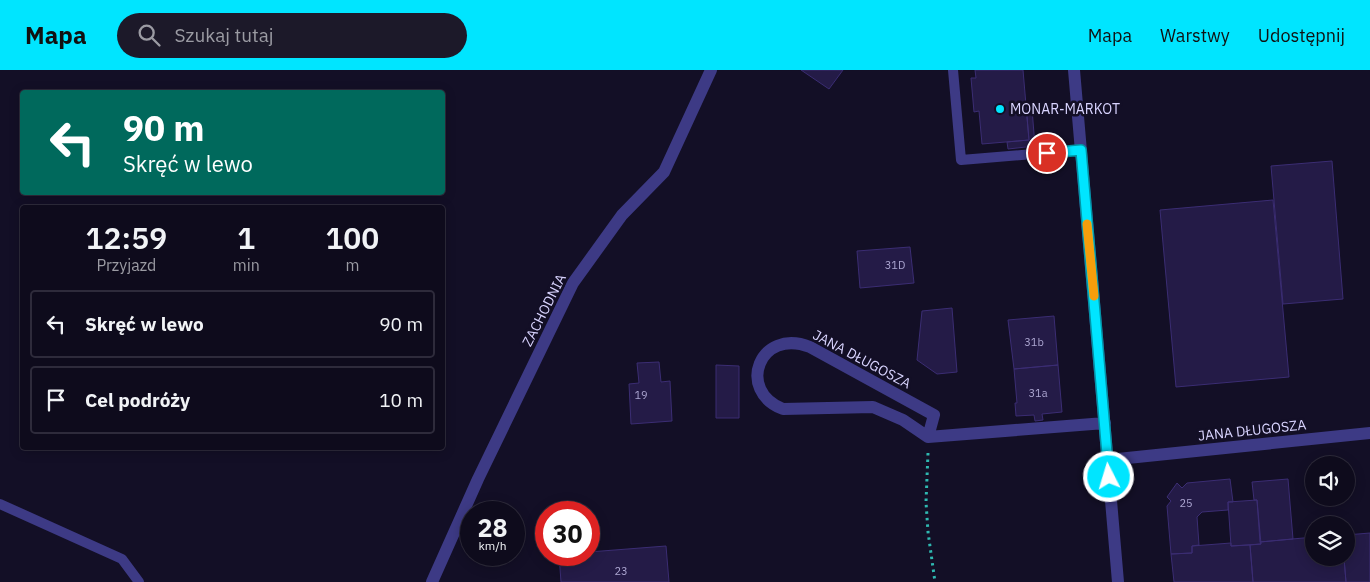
<!DOCTYPE html>
<html lang="pl">
<head>
<meta charset="utf-8">
<style>
	body { margin:0; font-family:"IBM Plex Sans",sans-serif; background:#1c1929; color:#f1f3f6; height:100vh; display:flex; flex-direction:column; font-size:19px; white-space:nowrap }
	* { box-sizing:border-box; margin:0 }
	p { font-size:16px; color:#9b9ba3 }
	.icon { flex:none; width:28px; height:28px; fill:none; stroke:currentColor; stroke-width:2; stroke-linecap:round; stroke-linejoin:round }
	.map { position:relative; flex:1; overflow:hidden }
	.sheet { position:absolute; left:20px; top:135px; width:425px; height:245px; display:flex; flex-direction:column; background:#0e0b1c; border-radius:5px; box-shadow:0 2px 12px #0003,0 0 0 1px #2e2b3b }
	.sheet>* { flex:none }
	.top-card { position:absolute; left:20px; top:20px; width:425px; height:105px; border-radius:5px; box-shadow:0 2px 12px #0003,0 0 0 1px #2e2b3b; background:#00695c; color:#fff; overflow:hidden }
	.tools { position:absolute; left:1305px; top:386px; display:grid; gap:10px }
	.tools a { display:grid; place-items:center; width:50px; height:50px; border-radius:50%; background:#0e0b1c; box-shadow:0 2px 12px #0003,0 0 0 1px #2e2b3b; font-size:25px }
	.speed { position:absolute; left:460px; top:431px; display:flex; gap:10px; font-size:25px; font-weight:700; text-align:center }
	.speed>* { display:grid; place-content:center; width:65px; height:65px; border-radius:50%; background:#0e0b1c; box-shadow:0 2px 12px #0003,0 0 0 1px #2e2b3b; line-height:1 }
	.speed small { font-size:12px; font-weight:400 }
	.speed .limit { border:8px solid #d22; background:#fff; color:#111 }
	.pin { position:absolute; display:grid; place-items:center; width:42px; height:42px; color:#fff; margin:-21px; border:2px solid #fff; border-radius:50%; box-shadow:0 1px 5px #0007 }
	.me { position:absolute; width:55px; margin:-28px; rotate:355deg; stroke-linejoin:round; filter:drop-shadow(0 0 4px #0008) }
	.turn { display:flex; align-items:center; gap:18px; height:105px; padding:0 20px; font-size:22px }
	.turn .icon { width:65px; height:65px; stroke-width:2.5 }
	.turn b { display:block; font-size:35px; line-height:42px }
	.eta { display:flex; justify-content:space-evenly; align-items:center; height:85px; text-align:center }
	.eta b { font-size:30px; font-weight:600; line-height:35px }
	ul { padding:0; list-style:none }
	li { display:flex; align-items:center; gap:15px; height:68px; margin:0 10px 8px; padding:0 10px; border:2px solid #2e2b3b; border-radius:5px }
	li div { flex:1 }
	li b { display:block; font-size:19px }
	li em { font-style:normal }
	header { display:flex; align-items:center; gap:30px; box-sizing:border-box; height:70px; padding:0 25px; background:#00e5ff; color:#111 }
	header strong { font-size:24px }
	nav { display:flex; gap:28px; margin-inline-start:auto; font-size:18px }
	.search { width:350px; height:45px; background:#1c1929; display:flex; align-items:center; gap:12px; box-sizing:border-box; padding:0 18px; border-radius:28px; color:#9b9ba3; font-size:19px }
	.map>svg:first-child { display:block }
	.building { fill:#241b47; stroke:#3b2d73 }
	.lines { fill:none; stroke-linecap:round; stroke-linejoin:round }
	.path { stroke:#2fb8b0; stroke-width:3; stroke-dasharray:2.5 4; stroke-linecap:butt }
	.lane { stroke:#3d3a85; stroke-width:10 }
	.street { stroke:#3d3a85; stroke-width:12 }
	.route-casing { stroke:#0095a6; stroke-width:12 }
	.route { stroke:#00e5ff; stroke-width:9 }
	.slow { stroke:#f59e0b; stroke-width:9 }
	.poi-dot { fill:#00e5ff; stroke:#130f26; stroke-width:2 }
	.labels { text-anchor:middle; dominant-baseline:central; stroke-width:5; stroke-linejoin:round; paint-order:stroke }
	.number-label { font-size:11px; fill:#aca6d1 }
	.poi-label { font-size:14px; fill:#d9d4ff; stroke:#130f26; text-anchor:start }
	.street-label { font-size:14px; fill:#d9d4ff; stroke:#130f26 }
</style>
</head>
<body>
<header>
<strong>Mapa</strong>
<div class="search"><svg class="icon" aria-label="search" viewBox="0 0 24 24"><circle cx="10" cy="10" r="6"/><path d="M15 15l6 6"/></svg>Szukaj tutaj</div>
<nav><a>Mapa</a><a>Warstwy</a><a>Udostępnij</a></nav>
</header>
<div class="map">
<svg width="1370" height="512" viewBox="0 0 1370 512">
	<rect width="100%" height="100%" fill="#130f26"/>
	<path class="building" d="M801 0H843L829 19Z
		M975 0H1023L1029 70 982 74 979 41 974 42 971 8H976Z
		M1026 36 1032 39 1035 76 1008 79 1007 72 1029 70Z
		M1332 91 1343 229 1283 234 1271 96Z
		M1273 130 1289 307 1176 317 1160 140Z
		M910 177 914 213 860 218 857 181Z
		M952 238 957 302 937 304 917 290 922 241Z
		M1054 246 1058 295 1014 299 1008 250Z
		M659 292 661 312 670 311 672 351 631 354 629 314 639 313 637 293Z
		M716 295 739 296V348H716Z
		M1058 295 1062 342 1042 344 1043 350 1035 351 1034 345 1016 346 1015 333H1017L1014 299Z
		M1230 409 1233 432H1228V440L1202 442 1197 447 1199 475 1192 476V483L1171 484 1167 436 1171 431 1167 427 1177 413 1182 418 1187 413Z
		M1288 409 1293 469 1260 472 1257 430H1254L1252 412Z
		M1257 430 1261 474 1231 476 1228 432Z
		M1370 463V512H1346L1344 488H1346V465Z
		M1314 467V488H1344L1346 512H1253L1250 475 1261 474 1260 472Z
		M1231 473V476L1250 475 1253 512H1174L1171 484 1192 483V476Z
		M666 476 669 512H561L559 485H589V482Z"/>
	<g class="lines">
		<path class="path" d="M928 383 926 432 928 462 935 512"/>
		<path class="lane" d="M953 0 961 90 1081 80
			M0 434 122 489 139 512"/>
		<path class="street" d="M1074 0 1118 512
			M928 367 934 345 810 277C759 257 736 321 783 339L873 337 903 350 928 367 1105 353
			M1108 390 1370 363
			M432 512 478 409 573 213 622 145 664 102 711 0"/>
	</g>
	<g class="lines">
		<g class="route-casing">
			<path id="route" d="M1047 83 1081 80 1109 407"/>
		</g>
		<use href="#route" class="route"/>
		<path class="slow" d="M1087 154 1094 226"/>
	</g>
	<circle class="poi-dot" cx="1000" cy="39" r="5"/>
	<g class="labels">
		<g class="number-label">
			<text x="895" y="195">31D</text>
			<text x="1034" y="272">31b</text>
			<text x="1038" y="323">31a</text>
			<text x="641" y="325">19</text>
			<text x="1186" y="433">25</text>
			<text x="621" y="501">23</text>
		</g>
		<g class="poi-label">
			<text x="1010" y="39">MONAR-MARKOT</text>
		</g>
		<g class="street-label">
			<text transform="translate(544 240) rotate(-63)">ZACHODNIA</text>
			<text transform="translate(862 289) rotate(28)">JANA DŁUGOSZA</text>
			<text transform="translate(1252 360) rotate(-6)">JANA DŁUGOSZA</text>
		</g>
	</g>
</svg>
<div class="tools">
<a><svg class="icon" aria-label="sound" viewBox="0 0 24 24"><path d="M4 9h4l5-4v14l-5-4H4zM17 9q2 3 0 6"/></svg></a>
<a><svg class="icon" aria-label="layers" viewBox="0 0 24 24"><path d="M12 4l9 5-9 5-9-5zM3 14l9 5 9-5"/></svg></a>
</div>
<div class="speed"><div>28<small>km/h</small></div><div class="limit">30</div></div>
<div class="pin" style="left:1047px;top:83px;background:#d93025"><svg class="icon" aria-label="arrive" viewBox="0 0 24 24"><path d="M6 21V4h12l-3 4 3 4H6"/></svg></div>
<svg class="me" style="left:1109px;top:407px" viewBox="-20 -20 40 40"><circle r="17" fill="#00e5ff" stroke="#fff" stroke-width="3"/><path d="M0-11L8 9 0 5-8 9z" fill="#fff"/></svg>
<div class="top-card">
<div class="turn"><svg class="icon" aria-label="left" viewBox="0 0 24 24"><path d="M17 20v-9H6M10 6l-5 5 5 5"/></svg><div><b>90 m</b>Skręć w lewo</div></div>
</div>
<section class="sheet">
<div class="eta">
<div><b>12:59</b><p>Przyjazd</p></div>
<div><b>1</b><p>min</p></div>
<div><b>100</b><p>m</p></div>
</div>
<ul>
<li><svg class="icon" aria-label="left" viewBox="0 0 24 24"><path d="M17 20v-9H6M10 6l-5 5 5 5"/></svg><div><b>Skręć w lewo</b></div><em>90 m</em></li>
<li><svg class="icon" aria-label="arrive" viewBox="0 0 24 24"><path d="M6 21V4h12l-3 4 3 4H6"/></svg><div><b>Cel podróży</b></div><em>10 m</em></li>
</ul>
</section>
</div>
</body>
</html>
